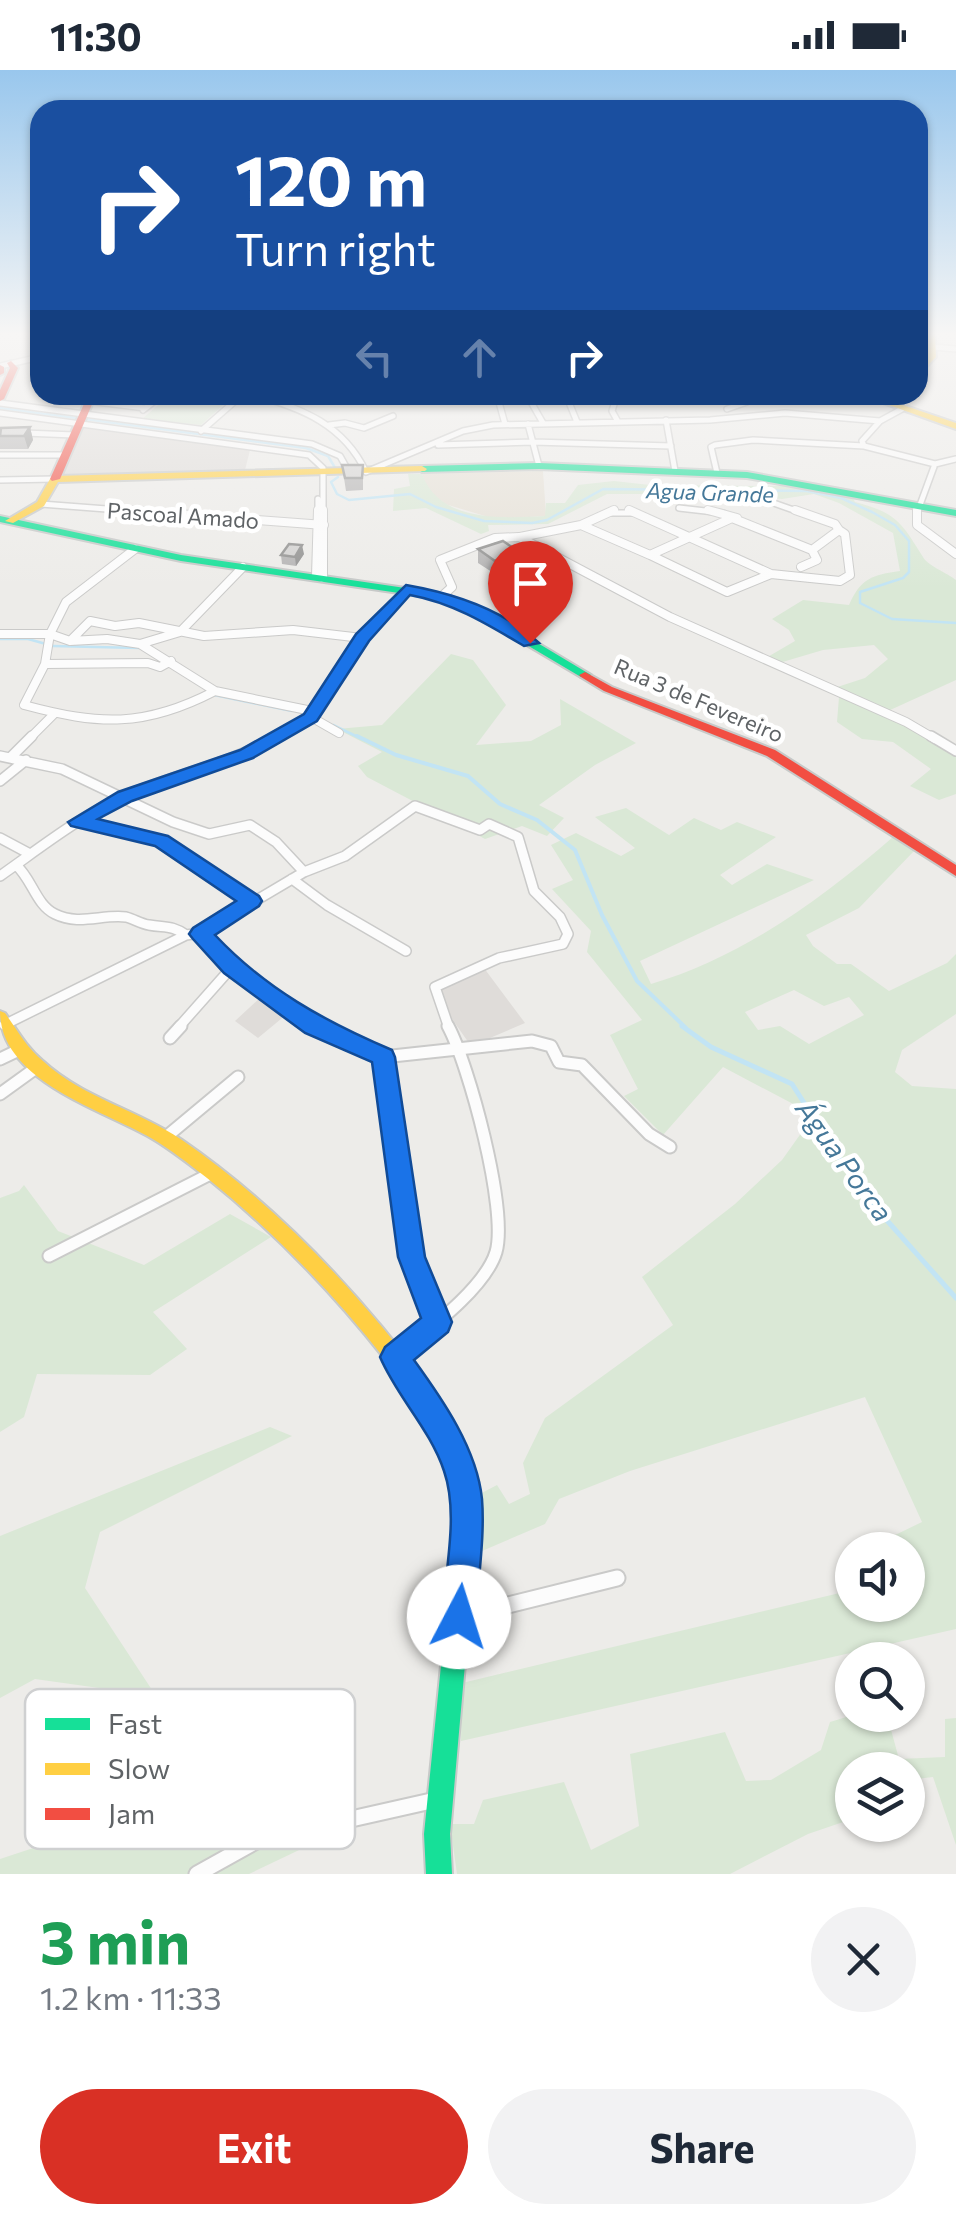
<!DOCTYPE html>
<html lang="en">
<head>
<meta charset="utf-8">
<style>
	body { margin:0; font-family:Commissioner,sans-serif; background:#f2f2f3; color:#1f2937; height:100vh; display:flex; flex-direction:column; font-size:38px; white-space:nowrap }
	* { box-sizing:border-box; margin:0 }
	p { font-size:32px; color:#747a83 }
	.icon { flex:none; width:55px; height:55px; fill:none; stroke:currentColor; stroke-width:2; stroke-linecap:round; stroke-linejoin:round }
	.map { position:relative; height:1804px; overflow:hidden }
	.sheet { display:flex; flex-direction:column; background:#fff; flex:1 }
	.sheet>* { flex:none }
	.hud { position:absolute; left:30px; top:30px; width:898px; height:305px; border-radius:30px; box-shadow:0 2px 8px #0004; background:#1a4fa0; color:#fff; overflow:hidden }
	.fabs { position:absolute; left:835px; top:1462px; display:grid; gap:20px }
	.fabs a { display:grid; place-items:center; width:90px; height:90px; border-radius:50%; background:#fff; box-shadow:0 2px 8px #0004; font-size:50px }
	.pin { position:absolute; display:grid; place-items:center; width:85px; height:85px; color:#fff; margin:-102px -42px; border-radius:50% 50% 50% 0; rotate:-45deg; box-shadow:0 0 10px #0007 }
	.pin .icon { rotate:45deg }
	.me { position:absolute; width:110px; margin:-55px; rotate:5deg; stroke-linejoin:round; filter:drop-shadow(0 0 8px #0008) }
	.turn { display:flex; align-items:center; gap:35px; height:210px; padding:0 40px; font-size:45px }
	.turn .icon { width:130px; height:130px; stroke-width:2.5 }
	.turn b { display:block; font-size:70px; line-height:85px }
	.lanes { display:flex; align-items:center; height:95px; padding:0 40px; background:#0003; justify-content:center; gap:50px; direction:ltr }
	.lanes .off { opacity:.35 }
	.round { display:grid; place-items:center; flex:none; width:105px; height:105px; border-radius:52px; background:#f2f2f3 }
	.head { display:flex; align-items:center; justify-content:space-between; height:170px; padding:0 40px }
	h1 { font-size:60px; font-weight:700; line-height:75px; color:#1e9e55 }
	.primary-button { display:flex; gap:20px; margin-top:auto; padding:20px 40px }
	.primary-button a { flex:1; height:115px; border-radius:60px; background:#d93025; color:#fff; font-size:40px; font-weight:700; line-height:115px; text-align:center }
	.primary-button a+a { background:#f2f2f3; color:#1f2937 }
	.status { display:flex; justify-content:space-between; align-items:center; height:70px; padding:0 50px; background:#fff; direction:ltr }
	.status svg { height:28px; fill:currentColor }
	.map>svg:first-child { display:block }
	.commercial { fill:#e6e1d7 }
	.education { fill:#dfdcd9 }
	.green { fill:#dae8d6; fill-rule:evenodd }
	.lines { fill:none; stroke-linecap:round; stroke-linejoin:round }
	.stream-far2 { stroke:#c2e4f4; stroke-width:2.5 }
	.stream-far1 { stroke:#c2e4f4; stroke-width:4 }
	.stream { stroke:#c2e4f4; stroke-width:5 }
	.street-far4-casing { stroke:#cacac9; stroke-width:8 }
	.street-far3-casing { stroke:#cacac9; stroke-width:10 }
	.street-far2-casing { stroke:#cacac9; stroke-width:12 }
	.street-far1-casing { stroke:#cacac9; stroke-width:15 }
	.street-casing { stroke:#cacac9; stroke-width:19 }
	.fast-casing { stroke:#c7c9c8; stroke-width:4 }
	.slow-casing { stroke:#c7c9c8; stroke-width:4 }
	.jam-casing { stroke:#c7c9c8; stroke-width:4 }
	.street-far4 { stroke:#fcfcfc; stroke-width:5 }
	.street-far3 { stroke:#fcfcfc; stroke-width:8 }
	.street-far2 { stroke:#fcfcfc; stroke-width:9 }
	.street-far1 { stroke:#fcfcfc; stroke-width:11 }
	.street { stroke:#fcfcfc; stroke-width:15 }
	.fast { fill:#16e098; fill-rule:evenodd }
	.slow { fill:#ffcf43; fill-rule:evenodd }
	.jam { fill:#f24e42; fill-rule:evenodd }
	.wall { fill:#b6b5b5 }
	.shaded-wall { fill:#949493 }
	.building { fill:#d4d3d2; stroke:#949493; stroke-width:2.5 }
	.route { fill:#1a73e8; stroke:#114b97; stroke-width:2.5 }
	.labels { text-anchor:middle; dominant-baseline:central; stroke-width:9; stroke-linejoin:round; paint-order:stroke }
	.far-water-label { font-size:22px; font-style:italic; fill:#457899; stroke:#fff }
	.far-street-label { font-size:22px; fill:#5f6366; stroke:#fff }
	.water-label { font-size:28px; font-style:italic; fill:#457899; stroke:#fff }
	.key { fill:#fff; stroke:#cfd0d1; stroke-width:2.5 }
	.key-label { font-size:28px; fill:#5f6366 }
</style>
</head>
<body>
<div class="status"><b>11:30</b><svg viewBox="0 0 49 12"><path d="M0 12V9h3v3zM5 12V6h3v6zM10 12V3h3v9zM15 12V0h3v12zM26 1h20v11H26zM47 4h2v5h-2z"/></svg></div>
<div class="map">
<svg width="956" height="1804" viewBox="0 0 956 1804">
	<rect width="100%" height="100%" fill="#edece9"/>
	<path class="commercial" d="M543 401 546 446 495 449 445 434 428 420 422 404Z"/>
	<path class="education" d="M81 357 250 380 245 400 60 404Z
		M484 898 525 953 471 976 431 919Z
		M261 927 287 944 258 968 235 951Z"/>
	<path class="green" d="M170 325H234L201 355 142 349Z
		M408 404H422C440 453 502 448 545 446L546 433H565L578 415 614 411 650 415 780 416 784 410 848 420 855 432C897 443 901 452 923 487 927 495 947 503 956 510V610L888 641 956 677V724L939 730 910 716 931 699 893 672 862 669 837 652 839 627 825 621 865 608 888 589 874 575 823 580 769 596 759 592 795 571 789 560 772 549 803 530 849 535C861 508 872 505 900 501L893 463 839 433 814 424 782 429 732 424H607L548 454 488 455 489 461 481 464 426 438 393 441 394 419 410 416Z
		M451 584 473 590 506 635 476 675 531 671 561 655 560 629 636 673 595 695 539 735 564 748 547 766 522 756 485 769 367 707 358 696 382 682 337 659 382 655Z
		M626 738 669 765 694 748 721 760 737 752 776 767 720 805 732 815 767 794 814 810 640 891 651 914C742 887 822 829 893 767L915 780 859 838 806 865 813 876 837 894H851L889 921 947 893 956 884V944L902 980 895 1002 912 1016 956 1019V1559L461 1671 462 1613 848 1521 852 1496V1535H908V1480H864L922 1452 865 1327 630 1401 559 1429 545 1454 475 1484 478 1425 497 1415 509 1434 530 1424 523 1393 545 1348 673 1255 642 1207 735 1134 782 1090 814 1045 723 997 663 1065 624 1026 638 1019 610 965 642 950 587 882 591 861 552 819 573 810 551 775 576 763 621 786 635 778 595 747ZM794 920 824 936 849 927 864 945 809 974 780 956 758 960 745 942Z
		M24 1115 58 1161 144 1195 230 1144 271 1167 153 1242 187 1279 150 1305 37 1304 24 1347 0 1362V1128L19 1121Z
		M270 1357 292 1366 100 1462 85 1518 156 1626 35 1609 0 1628V1466Z
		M853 1645H887L899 1689 945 1687V1649L956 1648V1775L933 1707 908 1710V1700H852V1749L808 1764 730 1804H457L450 1754H474L483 1730 564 1712 591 1780 639 1756 630 1684 725 1662 746 1711 771 1710 821 1680 830 1652Z
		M330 1680 337 1762 249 1804H0V1789Z"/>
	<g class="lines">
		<path class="stream-far2" d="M0 338 306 378 328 386 337 401
			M338 407 331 412 337 424 349 430 410 424 436 437 484 451 532 453 547 450 603 419 807 421 841 428 872 442 895 455 909 471V502L903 508 860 522V533L892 549 956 553
			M0 569H28L46 574
			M53 576 139 578
			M214 625 292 641
			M333 655 362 669"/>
		<path class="stream-far1" d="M357 666 396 685 468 706 500 734 537 750 575 780 602 845 637 911 686 958"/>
		<path class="stream" d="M682 956 711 977 792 1014 859 1119 956 1228"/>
		<g class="street-far4-casing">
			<path id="street-far4" d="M933 277 956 279
				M0 296 40 287
				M254 325C302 338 344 355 366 402L463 361 493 355 710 350 785 343 880 351
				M330 325H345
				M497 325 505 354
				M527 325 543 353
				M566 325 577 352
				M608 325 615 331 612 341 617 350
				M89 331 145 338
				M0 333 312 374 340 386 349 402
				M727 339 747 332 744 325
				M902 339 880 351 862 371 864 376 935 394
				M143 340 162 325
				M0 343 309 385 323 398V443
				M666 350 675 401
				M528 354 539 396
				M329 355 345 353 364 358 393 346
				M201 361 242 325
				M0 362 74 365
				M438 375 533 372 671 376
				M0 385H64
				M717 403 711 377 715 375 753 370 864 376
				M0 410 55 409
				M768 431 802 443
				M41 434 159 443
				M679 438 723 443
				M318 443V429
				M609 443H634
				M917 443 935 394 956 389"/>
		</g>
		<g class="street-far3-casing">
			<path id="street-far3" d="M125 440 324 455
				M323 440V508
				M629 440 771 504
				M708 440 737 448
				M917 440V455L956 484
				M581 455 614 440
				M520 467 581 455 650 485 732 448 812 480 839 460 835 454 795 440
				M135 479 66 532 50 564 45 594 24 635C99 655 144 658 215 621
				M650 485 727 522 771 504 840 511 850 505 845 464 839 460
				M801 497 817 490 812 480
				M316 506 318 440
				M442 526 452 517 440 490 495 468 519 467 670 547 906 652 935 669
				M0 564H50L70 571 107 569 140 574 215 621 312 641
				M70 571 90 551 115 556 139 553 204 566 293 560 362 568
				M140 574 180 562 243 497
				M45 594 148 593 160 597 171 591
				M311 647 339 663
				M29 669 55 643
				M273 669 311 647 362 568 406 520"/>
		</g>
		<g class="street-far2-casing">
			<path id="street-far2" d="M931 666 956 681
				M0 686 62 699 173 752 209 764 250 755 276 772 304 802
				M11 687 32 666
				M0 711 26 690
				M79 751 161 770 251 831
				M0 768 30 784
				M16 795C32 809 36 835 55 844 79 856 102 844 126 847 134 849 141 854 149 855 165 858 172 855 186 865
				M0 806C40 778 80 746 125 726 176 704 230 694 278 666
				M292 809 327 835 406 881
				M201 863 232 897 316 958
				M4 955 186 865 201 863 304 802 345 786 415 736 480 760 489 754 518 767 534 821 560 847 568 864 563 874 499 888 435 917 449 958
				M178 958 232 897"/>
		</g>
		<g class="street-far1-casing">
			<path id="street-far1" d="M311 956 383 987
				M170 968 181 956
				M383 987 532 971 551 976 559 992 582 995 649 1064 670 1077
				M383 987 411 1187 437 1252
				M0 989 21 979
				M0 1024 36 998
				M166 1067 238 1007
				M49 1186 214 1102
				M395 1287C424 1263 485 1219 496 1182 508 1140 469 995 448 956"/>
		</g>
		<g class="street-casing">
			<path id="street" d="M460 1547 617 1508
				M197 1804 258 1770 440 1729"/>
		</g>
		<g class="fast-casing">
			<path id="fast" d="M539 393 747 402 956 440V446L747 408 539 399 422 402 417 399 422 396Z
				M0 446 181 485 446 524 479 538 591 605 589 607H581L471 542 440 529 181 491 0 452Z
				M423 1315 430 1318 464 1384 478 1447 450 1764 452 1804H426L424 1764 456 1447 444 1386 413 1325 416 1318Z"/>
		</g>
		<g class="slow-casing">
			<path id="slow" d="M927 265H935L936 287 918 305V299L928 287Z
				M861 325H873L956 353V359Z
				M422 396 427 399 425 401 58 412 44 436 13 453 5 451 37 432 50 409 55 406Z
				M0 941 5 943C17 960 27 978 43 991 83 1028 138 1040 182 1070 279 1137 360 1224 430 1318L433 1325 430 1332 423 1335C406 1328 395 1302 384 1288 332 1222 273 1161 207 1108 189 1094 170 1079 151 1068 101 1039 0 1011 0 941Z"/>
		</g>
		<g class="jam-casing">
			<path id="jam" d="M11 291 18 298 4 329 0 331V320L10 298 7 293Z
				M0 295 4 297V303L0 305Z
				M88 325H96L60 409 52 411 50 409Z
				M585 602 612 617 775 680 956 795V806L767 686 604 621 581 607 579 605Z"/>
		</g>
		<use href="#street-far4" class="street-far4"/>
		<use href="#street-far3" class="street-far3"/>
		<use href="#street-far2" class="street-far2"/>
		<use href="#street-far1" class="street-far1"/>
		<use href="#street" class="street"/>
		<use href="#fast" class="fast"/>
		<use href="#slow" class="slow"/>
		<use href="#jam" class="jam"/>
	</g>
	<path class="wall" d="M30 357 33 370 28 379H0V360Z
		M342 395H363V420L346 421Z
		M478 479 519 495 495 504 478 493Z
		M304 484 296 496 282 494 281 485Z"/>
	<path class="shaded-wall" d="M30 357 33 370 28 379 24 366Z
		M302 475 304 484 296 496 295 487Z
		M519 482V495L495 504V491Z"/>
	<path class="building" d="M30 357 24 366H0L1 358Z
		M342 395H363L362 408H345Z
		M503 471 519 482 495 491 478 479Z
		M289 474 302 475 295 487 281 485Z"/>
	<linearGradient id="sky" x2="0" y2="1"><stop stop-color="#99c7ed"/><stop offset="0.51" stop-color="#f7f6f5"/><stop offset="1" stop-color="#f7f6f5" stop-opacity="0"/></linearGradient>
	<rect width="956" height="518" fill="url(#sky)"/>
	<path class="route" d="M406 515C452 523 504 540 539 573L524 576C487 554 453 533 410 525L369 571 317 651 253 688 132 731 98 749 168 766 259 826 262 831 259 836 215 865C266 919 324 951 392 980L395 987 425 1187 452 1252 448 1262 414 1290C443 1330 477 1379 482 1429 485 1467 478 1509 476 1547L471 1559 459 1564 447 1559 442 1547C445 1502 459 1444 444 1401 430 1359 397 1327 380 1287L385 1277 421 1248 398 1187 372 992 305 963 224 903 193 869 189 864 193 858 236 831 155 776 71 756 68 752 118 722 240 680 304 644 356 564Z"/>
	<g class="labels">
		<g class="far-water-label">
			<text transform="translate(710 422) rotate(2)">Agua Grande</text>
		</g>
		<g class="far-street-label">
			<text transform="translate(183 445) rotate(4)">Pascoal Amado</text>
			<text transform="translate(699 630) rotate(23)">Rua 3 de Fevereiro</text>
		</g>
		<g class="water-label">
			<text transform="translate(845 1090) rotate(54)">Água Porca</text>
		</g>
	</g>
	<rect x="25" y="1619" width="330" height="160" rx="15" class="key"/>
	<rect x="45" y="1648" width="45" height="12" fill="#16e098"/>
	<rect x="45" y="1693" width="45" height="12" fill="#ffcf43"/>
	<rect x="45" y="1738" width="45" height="12" fill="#f24e42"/>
	<g class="key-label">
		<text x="108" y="1664">Fast</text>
		<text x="108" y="1709">Slow</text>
		<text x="108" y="1754">Jam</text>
	</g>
</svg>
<div class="fabs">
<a><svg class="icon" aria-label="sound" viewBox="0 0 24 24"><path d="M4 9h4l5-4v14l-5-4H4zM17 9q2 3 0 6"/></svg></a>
<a><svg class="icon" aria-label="search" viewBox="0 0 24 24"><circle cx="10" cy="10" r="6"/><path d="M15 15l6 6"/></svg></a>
<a><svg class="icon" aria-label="layers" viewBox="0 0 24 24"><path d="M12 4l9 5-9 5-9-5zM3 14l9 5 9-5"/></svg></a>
</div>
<div class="pin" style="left:530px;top:573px;background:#d93025"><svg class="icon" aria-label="arrive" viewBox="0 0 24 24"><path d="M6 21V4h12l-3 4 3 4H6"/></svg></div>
<svg class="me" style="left:459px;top:1547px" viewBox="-20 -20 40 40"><circle r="19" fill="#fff"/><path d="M0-13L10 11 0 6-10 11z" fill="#1a73e8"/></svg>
<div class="hud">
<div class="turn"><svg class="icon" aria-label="right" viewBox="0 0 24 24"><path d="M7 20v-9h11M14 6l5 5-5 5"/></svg><div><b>120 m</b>Turn right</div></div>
<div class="lanes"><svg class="icon off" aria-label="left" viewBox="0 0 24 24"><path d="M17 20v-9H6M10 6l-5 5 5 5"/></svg><svg class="icon off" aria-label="ahead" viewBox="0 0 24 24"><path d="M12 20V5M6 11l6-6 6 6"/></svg><svg class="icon" aria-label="right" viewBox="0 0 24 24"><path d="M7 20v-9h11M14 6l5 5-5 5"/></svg></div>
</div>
</div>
<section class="sheet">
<div class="head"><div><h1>3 min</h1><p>1.2 km · 11:33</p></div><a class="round"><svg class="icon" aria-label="close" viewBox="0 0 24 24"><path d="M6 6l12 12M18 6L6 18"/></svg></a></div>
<div class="primary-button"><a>Exit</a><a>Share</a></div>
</section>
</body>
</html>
